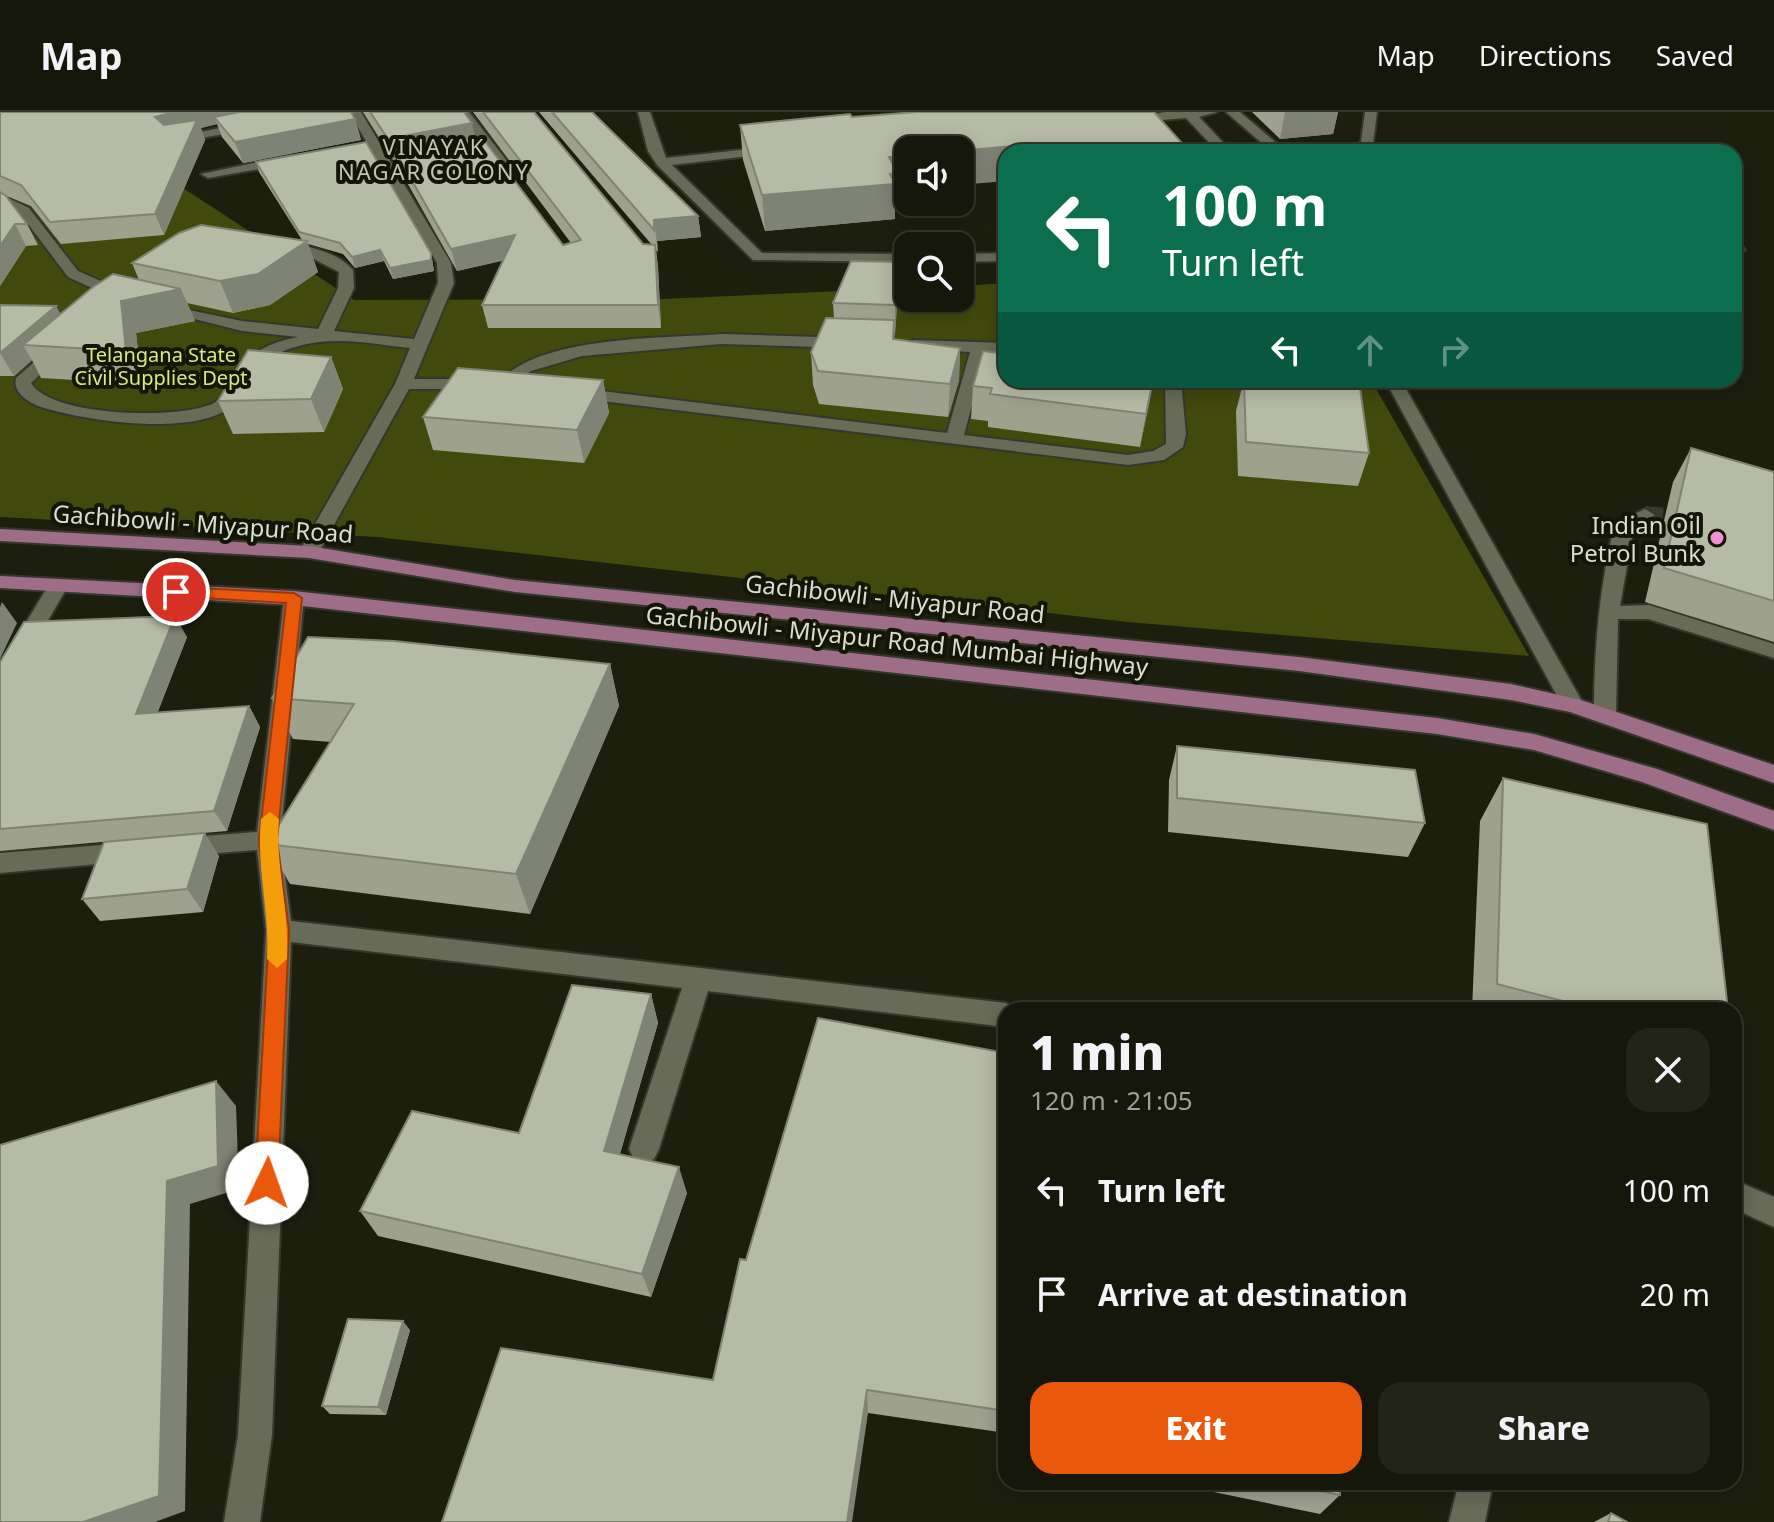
<!DOCTYPE html>
<html lang="en">
<head>
<meta charset="utf-8">
<style>
	body { margin:0; font-family:"Noto Sans",sans-serif; background:#222418; color:#f1f3f6; height:100vh; display:flex; flex-direction:column; font-size:30px; white-space:nowrap }
	* { box-sizing:border-box; margin:0 }
	p { font-size:26px; color:#9d9f9c }
	.icon { flex:none; width:44px; height:44px; fill:none; stroke:currentColor; stroke-width:2; stroke-linecap:round; stroke-linejoin:round }
	.map { position:relative; flex:1; overflow:hidden }
	.panel { position:absolute; left:998px; top:890px; width:744px; height:488px; display:flex; flex-direction:column; background:#15170a; border-radius:24px; box-shadow:0 4px 20px #0003,0 0 0 2px #34362b }
	.panel>* { flex:none }
	.guide { position:absolute; left:998px; top:32px; width:744px; height:244px; border-radius:24px; box-shadow:0 4px 20px #0003,0 0 0 2px #34362b; background:#0b6e4f; color:#fff; overflow:hidden }
	.tools { position:absolute; left:894px; top:24px; display:grid; gap:16px }
	.tools a { display:grid; place-items:center; width:80px; height:80px; border-radius:16px; background:#15170a; box-shadow:0 4px 20px #0003,0 0 0 2px #34362b; font-size:40px }
	.pin { position:absolute; display:grid; place-items:center; width:68px; height:68px; color:#fff; margin:-34px; border:4px solid #fff; border-radius:50%; box-shadow:0 2px 8px #0007 }
	.me { position:absolute; width:88px; margin:-44px; rotate:3deg; stroke-linejoin:round; filter:drop-shadow(0 0 6px #0008) }
	.turn { display:flex; align-items:center; gap:28px; height:168px; padding:0 32px; font-size:36px }
	.turn .icon { width:104px; height:104px; stroke-width:2.5 }
	.turn b { display:block; font-size:56px; line-height:68px }
	.lanes { display:flex; align-items:center; height:76px; padding:0 32px; background:#0003; justify-content:center; gap:40px; direction:ltr }
	.lanes .off { opacity:.35 }
	.round { display:grid; place-items:center; flex:none; width:84px; height:84px; border-radius:24px; background:#222418 }
	.headline { display:flex; align-items:center; justify-content:space-between; height:136px; padding:0 32px }
	h1 { font-size:48px; font-weight:800; line-height:60px }
	.action { display:flex; gap:16px; margin-top:auto; padding:16px 32px }
	.action a { flex:1; height:92px; border-radius:24px; background:#ea580c; color:#fff; font-size:32px; font-weight:800; line-height:92px; text-align:center }
	.action a+a { background:#222418; color:#f1f3f6 }
	ul { padding:0; list-style:none }
	li { display:flex; align-items:center; gap:24px; height:104px; padding:0 32px }
	li div { flex:1 }
	li b { display:block; font-size:30px }
	li em { font-style:normal }
	header { display:flex; align-items:center; gap:48px; box-sizing:border-box; height:112px; padding:0 40px; background:#15170a; border-bottom:2px solid #34362b }
	header strong { font-size:38px }
	nav { display:flex; gap:44px; margin-inline-start:auto; font-size:28px }
	.map>svg:first-child { display:block }
	.green { fill:#41490d }
	.lines { fill:none; stroke-linecap:round; stroke-linejoin:round }
	.minor-tunnel { stroke:#383b2b; stroke-width:18; stroke-dasharray:18 9; stroke-linecap:butt }
	.minor-casing { stroke:#35372e; stroke-width:4 }
	.major-casing { stroke:#35372e; stroke-width:4 }
	.minor { fill:#676b57; fill-rule:evenodd }
	.major { fill:#9e6e88; fill-rule:evenodd }
	.wall { fill:#9da18e }
	.shaded-wall { fill:#7f8374 }
	.building { fill:#b6bba5; stroke:#7f8374; stroke-width:2 }
	.route { fill:#ea580c; stroke:#983908; stroke-width:2 }
	.slow { fill:#f59e0b }
	.poi-dot { fill:#f391d5; stroke:#131605; stroke-width:3 }
	.labels { text-anchor:middle; dominant-baseline:central; stroke-width:8; stroke-linejoin:round; paint-order:stroke }
	.far-park-label { font-size:20px; fill:#d7eb7e; stroke:#131605 }
	.far-neighbourhood-label { font-size:22px; letter-spacing:2px; fill:#c1c6b0; stroke:#131605 }
	.street-label { font-size:24px; fill:#d9dcd1; stroke:#131605 }
	.poi-label { font-size:24px; fill:#d9dcd1; stroke:#131605; text-anchor:end }
</style>
</head>
<body>
<header>
<strong>Map</strong>
<nav><a>Map</a><a>Directions</a><a>Saved</a></nav>
</header>
<div class="map">
<svg width="1774" height="1410" viewBox="0 0 1774 1410">
	<rect width="100%" height="100%" fill="#1c1f0e"/>
	<path class="green" d="M0 0 154 57 354 188 663 187 908 176V186H960V174L1006 171V268H1371L1529 544 1128 510 377 425 0 405Z"/>
	<g class="lines">
		<path class="minor-tunnel" d="M1645 403 1698 407"/>
		<g class="minor-casing">
			<path id="minor" d="M349 0H361L451 151 454 171 414 267H476L484 272 476 277H409L319 440 309 446 299 440 395 272 410 236C374 232 337 224 302 233 247 247 264 270 231 295 192 325 85 309 41 295 29 291 12 280 16 266L109 184 68 165 28 112 0 91V82L29 96 78 159 119 177C186 140 225 114 304 134 322 138 341 144 353 158L354 176 334 219 414 227 438 171 437 151ZM245 133 306 143 339 160 338 176 318 217 242 209 155 191V197L242 219 298 225C279 229 257 235 244 252 234 265 230 282 214 291 181 308 51 305 31 271 91 217 161 142 245 133Z
				M457 0H469L507 49 505 52H495Z
				M638 0H650L666 46 779 34 780 37 774 41 672 53 762 141 908 142V150L753 148 657 53 648 39Z
				M1166 0H1217L1199 5 1232 40H1218L1186 6 1126 11 1120 7Z
				M1226 0H1240L1287 40H1272Z
				M1365 0H1377L1373 32 1357 40H1338L1361 30Z
				M249 10 253 11V17L172 31 166 27Z
				M288 44 293 45V51L208 66 201 62Z
				M1734 134 1743 135 1745 138 1734 142Z
				M1006 141V149L960 150V142Z
				M721 222 849 226 857 231 849 236 721 232 582 244 531 259 504 278 496 273C536 223 660 227 721 222Z
				M914 228 1006 231V241L986 240 964 323 1128 343 1153 339 1166 332 1165 268H1181L1186 322 1183 335 1164 348 1128 353 577 286 569 281 577 276 947 321 970 240 908 236 906 233Z
				M1385 268H1401L1584 593 1581 598H1565L1562 593Z
				M1645 397 1655 403 1634 414 1620 494 1649 493 1774 532V546L1648 507H1618L1616 604 1605 612 1594 604C1594 537 1599 476 1615 411Z
				M58 468 68 474 8 577 0 579V554L51 469Z
				M294 479 304 486 280 728 291 809 1006 891 1017 898H1006V915L708 879 659 1037 654 1047 644 1051 634 1047 629 1037 682 876 291 830 272 1323 260 1410H224L238 1323 266 818 257 738 179 744 170 742 167 735 170 728 179 726 257 720 284 486Z
				M130 731 139 733 142 740 139 747 130 749 0 761V741Z
				M1734 1068 1774 1085V1115L1734 1097Z
				M1459 1370H1493L1485 1410H1449Z"/>
		</g>
		<g class="major-casing">
			<path id="major" d="M0 417 309 434 515 468 1299 545 1511 572 1581 588 1774 653V671L1570 600 1511 588 1299 559 515 480 309 446 0 429Z
				M0 464 294 479 1437 606 1534 622 1657 657 1774 699V718L1642 670 1534 638 1437 622 294 493 0 476Z"/>
		</g>
		<use href="#minor" class="minor"/>
		<use href="#major" class="major"/>
	</g>
	<path class="wall" d="M0 0 355 7 361 28 243 51 222 25 217 12 201 16 205 28 164 123 61 132 31 94 4 83 27 112 38 133 26 134 0 174Z
		M363 0H464L475 25 563 133 571 131 473 0H534L643 132 652 133 539 0H592L698 104 701 125 657 129 658 140 656 138 658 155 661 216H488L482 193 503 148 457 159 401 60 397 47 393 48Z
		M1252 0H1338L1333 22 1280 27Z
		M852 5 1190 40H1006L908 38V78L897 79V97H895V107L765 119 743 48 740 13Z
		M256 50 431 141 434 159 393 167 384 149 355 156 343 142 308 132 318 160 270 193 233 201 187 191 195 209 136 221 142 272 41 266 32 248 14 264H0V193L56 194 60 202 139 168 132 151 302 128 259 60Z
		M898 150V181L894 228 960 236 959 268 948 305 819 292 813 273 811 240 834 206 833 191Z
		M331 245 343 277 324 320 233 322 218 289Z
		M603 268 609 301 584 351 433 338 423 305Z
		M1153 268 1140 335 988 315V309L971 307 973 274Z
		M1244 268 1369 341 1358 374 1238 364 1236 299Z
		M1691 336 1774 360V530L1645 490 1673 370Z
		M187 525 157 601 249 594 260 615 227 719 0 739V550Z
		M610 552 619 594 530 802 290 772 267 732 331 630 293 627 272 586Z
		M1177 634 1425 711 1408 745 1168 720 1169 668Z
		M1503 666 1728 898H1472L1480 709Z
		M219 744 203 800 100 809 82 787Z
		M651 882 658 911 620 1042 687 1081 651 1185 378 1124 360 1099 519 1021Z
		M1006 941V1321L868 1301 713 1268 746 1148Z
		M410 1218 386 1303 330 1302 322 1294Z
		M1165 1370H1340V1383L1320 1402Z
		M1611 1401 1627 1410H1594Z"/>
	<path class="shaded-wall" d="M175 0H293L214 5 217 12 201 16 205 28 164 123 155 102 164 25 155 5Z
		M1285 0H1338L1333 22 1280 27Z
		M355 7 361 28 243 51 235 30Z
		M472 11 477 32 395 39 397 47 393 48 388 27Z
		M1046 31 1045 40H1006V69L960 73V39Z
		M908 43V78L897 79V61L890 62 895 72V107L765 119 762 83 889 45Z
		M698 104 701 125 657 129 658 140 654 108Z
		M15 112 26 134 0 174V134Z
		M515 123 520 145 457 159 451 137Z
		M307 129 318 160 270 193 233 201 220 169Z
		M655 133 658 155 661 216 658 193Z
		M380 138 384 149 355 156 352 145Z
		M431 141 434 159 393 167 390 156Z
		M898 150V181L895 224V193Z
		M181 177 195 209 136 221 142 272 126 239 121 189Z
		M56 194 68 217 23 233 32 248 14 264 0 241Z
		M960 236 959 268 948 305 950 272Z
		M331 245 343 277 324 320 311 287Z
		M603 268 609 301 584 351 577 318Z
		M1153 268 1149 293 1140 335 1146 302Z
		M2 490 17 511 0 547V495Z
		M175 504 187 525 149 623 136 602Z
		M610 552 619 594 530 802 516 762Z
		M249 594 260 615 227 719 214 699Z
		M205 721 219 744 203 800 187 777Z
		M651 882 658 911 613 1065 604 1039Z
		M216 969 236 994 239 1077 190 1092 185 1399 155 1410H83L167 1069Z
		M679 1055 687 1081 651 1185 642 1162Z
		M403 1209 410 1218 386 1303 378 1295Z
		M867 1278 868 1301 852 1410H847Z"/>
	<path class="building" d="M0 0H175L155 5 164 13 197 8 155 102 50 110 21 73 0 64Z
		M240 0H351L355 7 235 30 214 5Z
		M370 0H464L472 11 388 27Z
		M483 0H534L643 132 655 133 658 193H482L515 123 451 137 395 39 481 24 563 133 581 128Z
		M552 0H592L698 104 654 108V118Z
		M916 0H1154L1190 40H1053L1046 31 960 39 908 38V43L889 45 897 61 890 62 895 72 762 83 740 13 850 2 852 5Z
		M366 30 431 141V148L390 156 380 138 352 145 340 131 299 120 256 50Z
		M0 80 6 84 27 112H15L0 134Z
		M201 113 307 129 258 162 220 169 132 151 179 121Z
		M851 149 898 150 895 193 833 191Z
		M113 162 181 177 121 189 126 239 23 233 93 175Z
		M0 193 56 194 0 241Z
		M826 206 894 208 893 227 960 236 950 272 818 259 811 240Z
		M248 238 331 245 311 287 218 289Z
		M983 239 1006 242V268H1153L1146 302 990 282 992 276 973 274Z
		M458 256 603 268 577 318 423 305Z
		M1244 268H1260L1360 276 1369 341 1246 330Z
		M1691 336 1774 360V489L1664 456Z
		M175 504 136 602 249 594 214 699 0 717V550L24 510Z
		M308 525 394 529 610 552 516 762 267 732 354 592 272 586Z
		M1177 634 1415 658 1425 711 1177 686Z
		M1503 666 1707 712 1728 898H1598L1497 872Z
		M205 721 187 777 82 787 104 730Z
		M572 873 651 882 604 1039 679 1055 642 1162 360 1099 412 999 519 1021Z
		M818 906 1006 941V1299L867 1278 847 1410H442L501 1236 713 1268 740 1147 746 1148Z
		M216 969 218 1054 167 1069 159 1384 83 1410H0V1033Z
		M348 1207 403 1209 378 1295 322 1294Z
		M1276 1370H1340V1383Z
		M1611 1401 1627 1410H1608Z"/>
	<path class="route" d="M176 475 294 481 302 486 277 728 289 818 278 1071 275 1079 267 1082 259 1079 255 1071 269 818 259 728 286 491 170 484V477Z"/>
	<path class="slow" d="M270 700 279 707C275 754 290 800 287 847L277 856 267 847C270 800 256 754 261 707Z"/>
	<circle class="poi-dot" cx="1717" cy="426" r="8"/>
	<g class="labels">
		<g class="far-park-label">
			<text x="161" y="242">Telangana State<tspan x="161" dy="23">Civil Supplies Dept</tspan></text>
		</g>
		<g class="far-neighbourhood-label">
			<text x="434" y="34">VINAYAK<tspan x="434" dy="25">NAGAR COLONY</tspan></text>
		</g>
		<g class="street-label">
			<text transform="translate(203 411) rotate(4)">Gachibowli - Miyapur Road</text>
			<text transform="translate(895 486) rotate(6)">Gachibowli - Miyapur Road</text>
			<text transform="translate(897 528) rotate(6)">Gachibowli - Miyapur Road Mumbai Highway</text>
		</g>
		<g class="poi-label">
			<text x="1701" y="412">Indian Oil<tspan x="1701" dy="28">Petrol Bunk</tspan></text>
		</g>
	</g>
</svg>
<div class="tools">
<a><svg class="icon" aria-label="sound" viewBox="0 0 24 24"><path d="M4 9h4l5-4v14l-5-4H4zM17 9q2 3 0 6"/></svg></a>
<a><svg class="icon" aria-label="search" viewBox="0 0 24 24"><circle cx="10" cy="10" r="6"/><path d="M15 15l6 6"/></svg></a>
</div>
<div class="pin" style="left:176px;top:480px;background:#d93025"><svg class="icon" aria-label="arrive" viewBox="0 0 24 24"><path d="M6 21V4h12l-3 4 3 4H6"/></svg></div>
<svg class="me" style="left:267px;top:1071px" viewBox="-20 -20 40 40"><circle r="19" fill="#fff"/><path d="M0-13L10 11 0 6-10 11z" fill="#ea580c"/></svg>
<div class="guide">
<div class="turn"><svg class="icon" aria-label="left" viewBox="0 0 24 24"><path d="M17 20v-9H6M10 6l-5 5 5 5"/></svg><div><b>100 m</b>Turn left</div></div>
<div class="lanes"><svg class="icon" aria-label="left" viewBox="0 0 24 24"><path d="M17 20v-9H6M10 6l-5 5 5 5"/></svg><svg class="icon off" aria-label="ahead" viewBox="0 0 24 24"><path d="M12 20V5M6 11l6-6 6 6"/></svg><svg class="icon off" aria-label="right" viewBox="0 0 24 24"><path d="M7 20v-9h11M14 6l5 5-5 5"/></svg></div>
</div>
<section class="panel">
<div class="headline"><div><h1>1 min</h1><p>120 m · 21:05</p></div><a class="round"><svg class="icon" aria-label="close" viewBox="0 0 24 24"><path d="M6 6l12 12M18 6L6 18"/></svg></a></div>
<ul>
<li><svg class="icon" aria-label="left" viewBox="0 0 24 24"><path d="M17 20v-9H6M10 6l-5 5 5 5"/></svg><div><b>Turn left</b></div><em>100 m</em></li>
<li><svg class="icon" aria-label="arrive" viewBox="0 0 24 24"><path d="M6 21V4h12l-3 4 3 4H6"/></svg><div><b>Arrive at destination</b></div><em>20 m</em></li>
</ul>
<div class="action"><a>Exit</a><a>Share</a></div>
</section>
</div>
</body>
</html>
